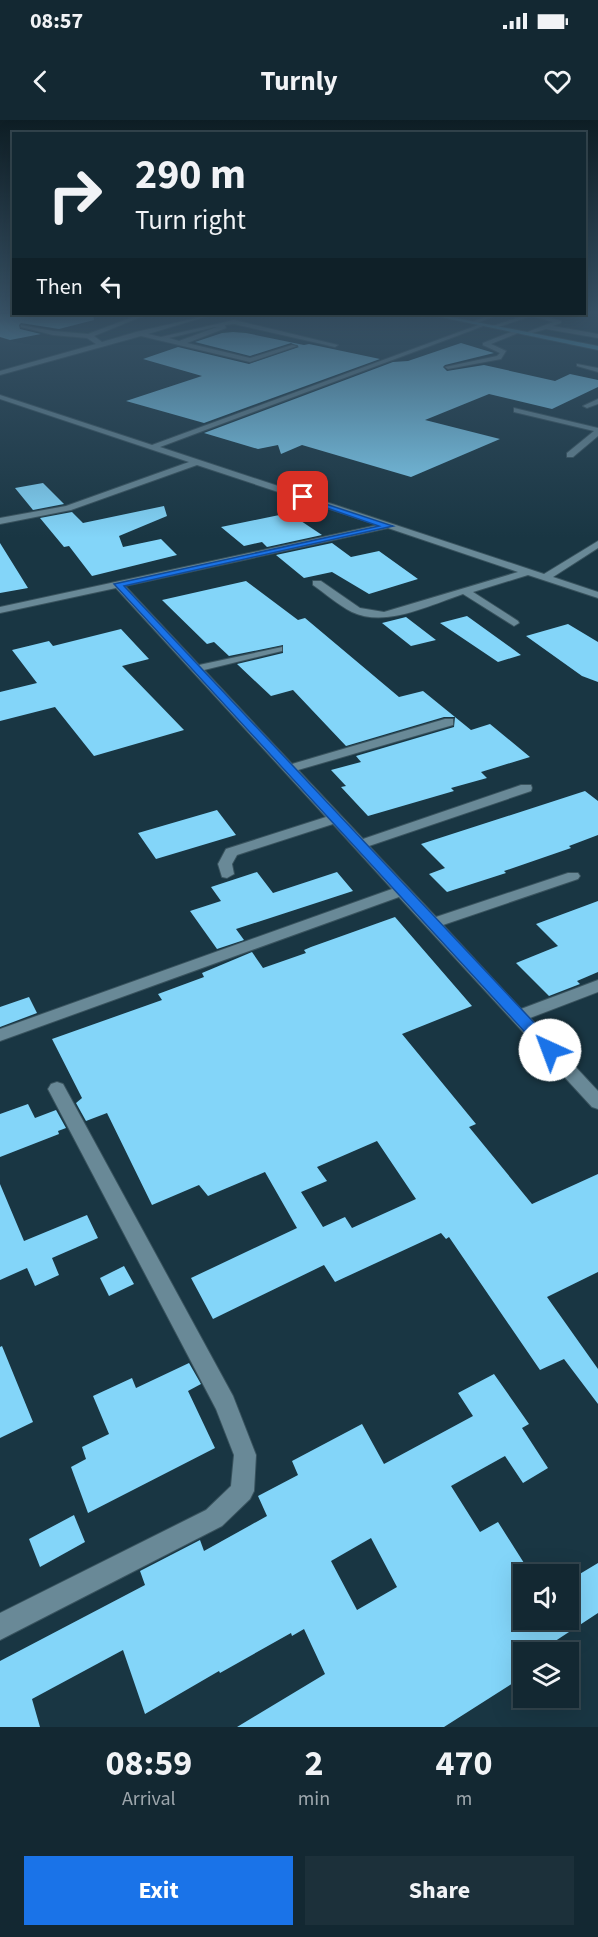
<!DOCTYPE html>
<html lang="en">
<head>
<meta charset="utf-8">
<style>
	body { margin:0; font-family:"Source Sans 3",sans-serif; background:#1c303a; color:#f1f3f6; height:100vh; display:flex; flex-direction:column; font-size:22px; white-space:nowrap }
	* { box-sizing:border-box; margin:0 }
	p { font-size:20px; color:#9da6ac }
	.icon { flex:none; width:33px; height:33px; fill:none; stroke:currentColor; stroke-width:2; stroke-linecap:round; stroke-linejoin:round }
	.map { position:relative; height:1607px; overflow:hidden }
	.panel { display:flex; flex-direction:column; background:#132832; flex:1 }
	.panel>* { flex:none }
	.banner { position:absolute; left:12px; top:12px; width:574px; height:183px; border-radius:0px; box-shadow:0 6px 24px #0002,0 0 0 2px #32444d; background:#132832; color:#f1f3f6; overflow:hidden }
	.buttons { position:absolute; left:513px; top:1444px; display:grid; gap:12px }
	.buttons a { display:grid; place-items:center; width:66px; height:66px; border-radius:0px; background:#132832; box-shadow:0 6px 24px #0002,0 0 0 2px #32444d; font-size:30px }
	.pin { position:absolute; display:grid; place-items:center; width:51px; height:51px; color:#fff; margin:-26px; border-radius:12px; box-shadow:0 3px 9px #0006 }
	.me { position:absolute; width:66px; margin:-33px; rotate:317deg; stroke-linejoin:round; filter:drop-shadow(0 0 4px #0008) }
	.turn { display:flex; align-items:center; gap:21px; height:126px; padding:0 24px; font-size:27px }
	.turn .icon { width:78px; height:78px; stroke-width:2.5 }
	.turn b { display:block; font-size:42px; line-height:51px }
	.then { display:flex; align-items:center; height:57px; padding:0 24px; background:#0003; gap:12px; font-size:22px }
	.eta { display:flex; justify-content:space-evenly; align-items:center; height:102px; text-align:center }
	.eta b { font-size:36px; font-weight:700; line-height:42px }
	.button { display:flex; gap:12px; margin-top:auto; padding:12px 24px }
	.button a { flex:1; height:69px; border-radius:0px; background:#1a73e8; color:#fff; font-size:24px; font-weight:700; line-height:69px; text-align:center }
	.button a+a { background:#1c303a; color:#f1f3f6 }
	.status { display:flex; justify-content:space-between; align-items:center; height:42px; padding:0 30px; background:#132832; direction:ltr }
	.status svg { height:16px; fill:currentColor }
	header { display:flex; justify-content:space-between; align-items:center; height:78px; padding:0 24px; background:#132832; font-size:27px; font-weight:700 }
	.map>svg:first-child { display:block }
	.building { fill:#83d5f9; fill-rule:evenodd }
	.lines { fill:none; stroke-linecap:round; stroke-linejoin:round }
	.minor-casing { stroke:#39535e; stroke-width:2 }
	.major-casing { stroke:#39535e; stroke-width:2 }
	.minor { fill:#698997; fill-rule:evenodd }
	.major { fill:#51a5c6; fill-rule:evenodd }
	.route { fill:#1a73e8; stroke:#114b97; stroke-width:1.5 }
</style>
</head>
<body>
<div class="status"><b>08:57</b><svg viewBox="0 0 49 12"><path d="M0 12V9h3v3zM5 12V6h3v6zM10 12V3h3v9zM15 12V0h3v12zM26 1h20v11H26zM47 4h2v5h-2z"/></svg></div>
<header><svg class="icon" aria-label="back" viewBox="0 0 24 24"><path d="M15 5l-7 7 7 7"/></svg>Turnly<svg class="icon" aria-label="heart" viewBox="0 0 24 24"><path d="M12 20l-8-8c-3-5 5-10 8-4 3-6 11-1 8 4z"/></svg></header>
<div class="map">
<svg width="598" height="1607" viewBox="0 0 598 1607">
	<rect width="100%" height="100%" fill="#193643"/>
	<path class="building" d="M0 194H93L94 200 59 209 21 203 19 205 20 209 41 214 10 220 0 217Z
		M233 212 246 213 304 225 309 224 380 239 204 303 126 281 202 256 143 239 178 227 249 244 299 227 291 223 250 236 195 222 222 213Z
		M461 223 494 233 445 245 443 247 447 251 484 245 555 261 570 254 598 260V267L552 289 489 274 425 300 500 319 411 357 302 325 281 334 278 325 258 329 204 313 393 242 408 241Z
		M43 363 64 384 33 390 15 368Z
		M164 386 167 396 119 416 123 427 161 419 177 435 92 456 69 426 64 427 40 398 72 392 83 403Z
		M289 393 322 415 267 427 262 422 244 426 221 407Z
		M0 423 28 468 0 473Z
		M332 423 351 437 379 431 418 459 369 474 332 452 304 458 276 435Z
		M246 461 298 500 305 498 399 577 423 571 471 610 490 604 530 637 481 652 487 658 451 668 454 671 368 696 341 667 346 666 331 650 361 642 356 636 454 607 455 597H444L346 626 293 570 271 576 237 544 283 533V525L229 536 214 522 207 524 162 480Z
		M467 496 521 535 498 542 440 503Z
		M406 497 436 520 411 526 382 503Z
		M568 504 598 522V562L582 556 526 516Z
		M121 509 149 539 122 546 184 610 94 636 55 587 0 601V572L37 563 12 530 49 521 53 526Z
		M585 671 598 681V715L569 726 571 728 504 751 506 753 447 772 429 754 445 748 421 724Z
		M217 690 236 715 156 739 138 713Z
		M257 752 273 773 337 752 353 771 236 809 244 820 217 829 190 791 221 781 211 767Z
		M598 781V852L577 861 580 864 549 876 516 843 558 826 536 804Z
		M395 797 472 886 402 914 476 1004 469 1007 532 1084 598 1054V1152L547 1177 598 1249V1284L564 1239 540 1250 449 1117 446 1119 441 1113 335 1162 324 1145 213 1199 191 1158 297 1108 265 1052 208 1076 199 1065 152 1085 107 993 86 1001 76 983 82 978 52 919 162 880 158 874 204 857 202 853 252 832 263 848 306 833 304 830 311 827ZM377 1021 416 1079 352 1108 345 1097 323 1107 301 1072 327 1061 317 1047Z
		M29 877 37 893 0 907V887Z
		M28 984 35 998 56 990 66 1008 58 1011 59 1014 0 1037V994Z
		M0 1064 24 1121 87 1095 98 1118 52 1138 59 1155 35 1166 27 1148 0 1160Z
		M124 1146 134 1164 109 1176 100 1158Z
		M2 1226 33 1302 0 1318V1227Z
		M189 1243 201 1264 188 1271 215 1328 88 1393 71 1347 86 1339 82 1327 109 1314 93 1276 132 1258 136 1268Z
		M494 1254 529 1304 522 1308 548 1348 523 1363 505 1336 451 1366 480 1412 498 1402 524 1443V1500H568V1461L598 1443V1493L537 1533H524V1556L444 1607H237L325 1554 304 1509 292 1516 291 1513 220 1553 219 1551 145 1594 123 1530 32 1579 40 1607H0V1541L145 1465 140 1451 200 1420 204 1431 267 1396 258 1376 298 1355 292 1341 362 1304 384 1344 473 1296 458 1273ZM371 1418 397 1467 357 1490 331 1441Z
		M74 1395 85 1422 40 1447 29 1419Z"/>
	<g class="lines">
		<g class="minor-casing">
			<path id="minor" d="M141 194H148L94 216 102 222 136 212 214 194 148 214 161 217 234 200 338 225 335 227 234 204 225 205 226 208 187 223 250 238 292 225 297 226 250 242 141 216 0 255V251L96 224 87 218 53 215 21 207V205L53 211 88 214ZM215 207H217L179 221 169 218Z
				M421 194H431L422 197 419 195Z
				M492 194H499L475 204 470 203Z
				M528 194H537L561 201V203L553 206 598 214V218L546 209 525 215V213L553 202 532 196 495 208 490 207Z
				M481 204 486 205 160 327 544 454 598 421V428L553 457 598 472V478L528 455 473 472 518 501 519 503 514 506 463 474C430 485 386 508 352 492 338 485 326 474 313 465V461H321L360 488 384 492 518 452 388 408 125 466 199 545 282 527V531L204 550 292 644 445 599H453V605L298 650 363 719 521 665H531L532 668 531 671 369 726 436 797 568 753H578L580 756 578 759 443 805 521 889 598 860V872L530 898 598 971V989L592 987 399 777 0 921V909L392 769 333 704 237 735 232 744 234 754 227 758 222 757 218 744 226 729 326 697 116 468 0 493V487L378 405 197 345 71 390 0 404V398L66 386 189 342 0 279V275L152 325Z
				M516 210 518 213 491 224 506 231 501 239 448 249 445 247 497 236 500 233 483 225V223Z
				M577 244 598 248V252L577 246Z
				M598 279V284L587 288 583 286Z
				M514 288 598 308V316L573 337H567V333L594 311 514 292Z
				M57 962 63 964 233 1276 256 1335 254 1371 250 1379 222 1406 0 1520V1493L206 1390 231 1366 234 1335 216 1289 48 969 51 964Z"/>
		</g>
		<g class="major-casing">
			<path id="major" d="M426 194H435L598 226V230Z"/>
		</g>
		<use href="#minor" class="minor"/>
		<use href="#major" class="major"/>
	</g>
	<linearGradient id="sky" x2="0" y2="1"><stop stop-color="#0e1e25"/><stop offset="0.46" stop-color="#385266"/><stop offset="1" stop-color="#385266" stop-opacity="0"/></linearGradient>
	<rect width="598" height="418" fill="url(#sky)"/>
	<path class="route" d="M301 376 393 406 124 466 556 926 558 930 556 934H545L114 464 379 406 301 379Z"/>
</svg>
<div class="buttons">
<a><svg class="icon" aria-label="sound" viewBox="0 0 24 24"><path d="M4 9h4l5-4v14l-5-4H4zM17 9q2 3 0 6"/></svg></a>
<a><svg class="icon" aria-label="layers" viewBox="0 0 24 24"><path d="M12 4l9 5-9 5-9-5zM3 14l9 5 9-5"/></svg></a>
</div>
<div class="pin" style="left:303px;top:377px;background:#d93025"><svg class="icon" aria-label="arrive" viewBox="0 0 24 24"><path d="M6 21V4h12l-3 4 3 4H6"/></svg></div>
<svg class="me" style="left:550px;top:930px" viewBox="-20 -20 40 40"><circle r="19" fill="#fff"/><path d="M0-13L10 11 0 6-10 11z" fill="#1a73e8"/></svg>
<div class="banner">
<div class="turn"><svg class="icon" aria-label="right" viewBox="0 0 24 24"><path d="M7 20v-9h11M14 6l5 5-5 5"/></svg><div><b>290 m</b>Turn right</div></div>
<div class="then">Then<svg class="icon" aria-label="left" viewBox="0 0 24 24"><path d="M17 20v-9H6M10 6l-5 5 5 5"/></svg></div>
</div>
</div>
<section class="panel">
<div class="eta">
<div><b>08:59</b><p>Arrival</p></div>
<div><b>2</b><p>min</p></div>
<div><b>470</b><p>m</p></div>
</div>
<div class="button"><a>Exit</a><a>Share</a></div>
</section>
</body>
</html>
